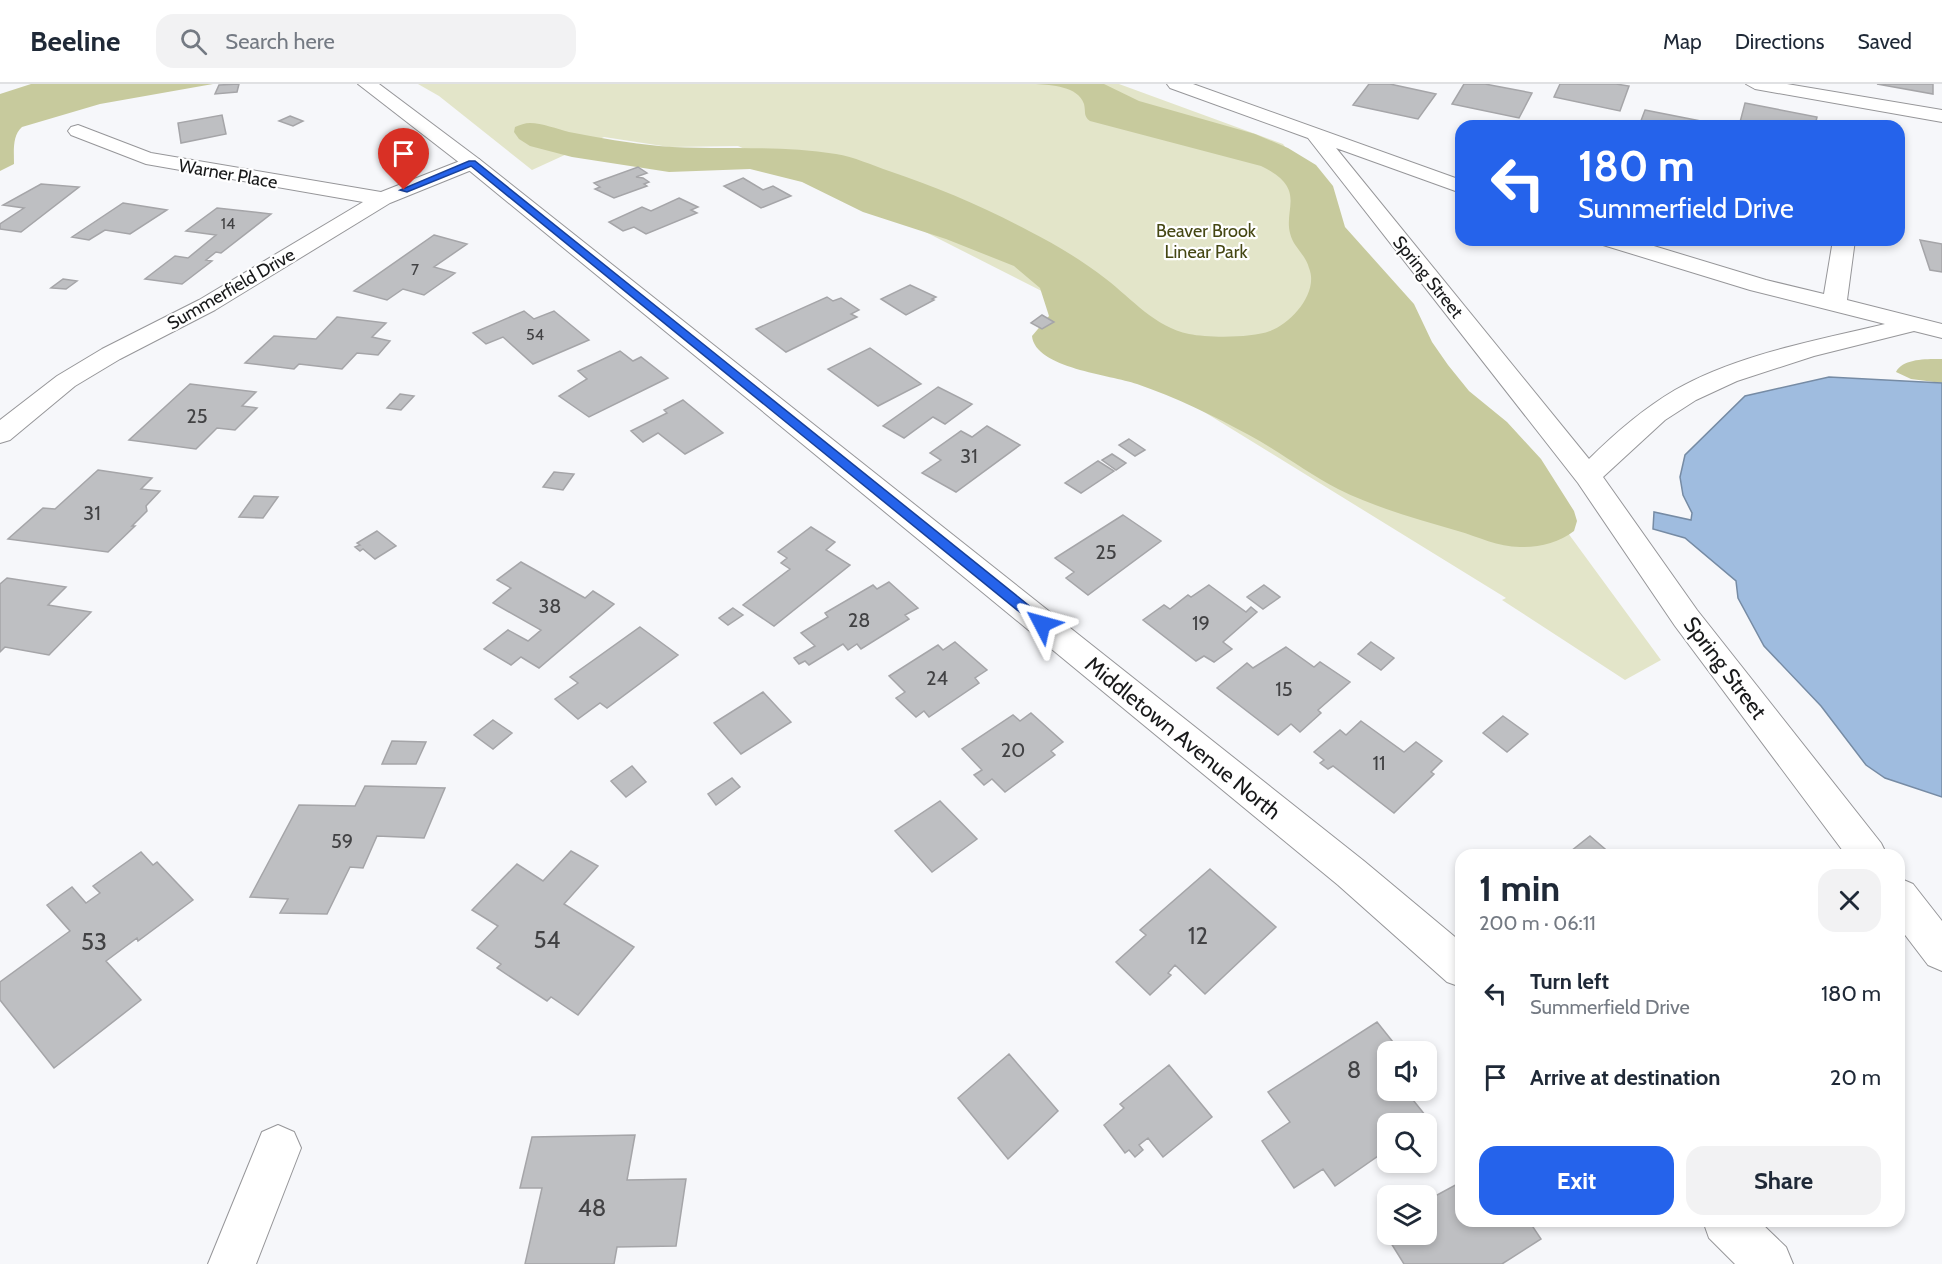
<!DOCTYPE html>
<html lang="en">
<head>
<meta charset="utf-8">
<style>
	body { margin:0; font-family:Cabin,sans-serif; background:#f2f2f3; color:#1f2937; height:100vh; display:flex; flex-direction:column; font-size:22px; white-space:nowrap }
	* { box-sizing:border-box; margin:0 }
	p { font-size:20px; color:#747a83 }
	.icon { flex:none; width:33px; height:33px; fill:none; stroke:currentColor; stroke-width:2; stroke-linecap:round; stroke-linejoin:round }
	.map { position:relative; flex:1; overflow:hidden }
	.side { position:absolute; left:1455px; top:765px; width:450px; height:378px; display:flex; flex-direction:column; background:#fff; border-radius:18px; box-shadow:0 3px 9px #0003 }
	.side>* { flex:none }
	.top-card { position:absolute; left:1455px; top:36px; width:450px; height:126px; border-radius:18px; box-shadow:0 3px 9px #0003; background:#2563eb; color:#fff; overflow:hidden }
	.buttons { position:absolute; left:1377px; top:957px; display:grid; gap:12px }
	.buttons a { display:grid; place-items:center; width:60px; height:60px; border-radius:12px; background:#fff; box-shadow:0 3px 9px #0003; font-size:30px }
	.pin { position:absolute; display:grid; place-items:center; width:51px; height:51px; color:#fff; margin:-62px -26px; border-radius:50% 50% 50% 0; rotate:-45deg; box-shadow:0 0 6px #0007 }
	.pin .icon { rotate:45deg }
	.me { position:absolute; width:66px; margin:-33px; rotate:309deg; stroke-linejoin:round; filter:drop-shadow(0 0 4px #0008) }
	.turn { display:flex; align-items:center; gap:21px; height:126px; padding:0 24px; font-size:27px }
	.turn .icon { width:78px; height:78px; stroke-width:2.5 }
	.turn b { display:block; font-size:42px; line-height:51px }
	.round { display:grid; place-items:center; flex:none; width:63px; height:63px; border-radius:18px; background:#f2f2f3 }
	.summary { display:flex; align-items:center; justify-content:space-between; height:102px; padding:0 24px }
	h1 { font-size:36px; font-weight:700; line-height:45px }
	.primary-button { display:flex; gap:12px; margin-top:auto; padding:12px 24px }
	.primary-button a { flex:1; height:69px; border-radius:18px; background:#2563eb; color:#fff; font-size:24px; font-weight:700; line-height:69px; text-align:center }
	.primary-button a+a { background:#f2f2f3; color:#1f2937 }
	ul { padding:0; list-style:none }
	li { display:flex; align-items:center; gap:18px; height:84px; padding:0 24px }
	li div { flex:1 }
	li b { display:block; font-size:22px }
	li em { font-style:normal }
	header { display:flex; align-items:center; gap:36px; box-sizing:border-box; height:84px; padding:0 30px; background:#fff; border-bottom:2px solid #e0e1e3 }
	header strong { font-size:28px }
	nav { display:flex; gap:33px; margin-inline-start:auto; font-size:21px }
	.search { width:420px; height:54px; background:#f2f2f3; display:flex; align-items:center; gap:15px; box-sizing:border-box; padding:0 21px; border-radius:18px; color:#747a83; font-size:22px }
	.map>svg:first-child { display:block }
	.green { fill:#e3e5c9 }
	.forest { fill:#c7ca9d }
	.water { fill:#9fbcdf; stroke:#768ba4; stroke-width:1.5 }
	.building { fill:#bebfc2; stroke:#a5a5a8; stroke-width:1.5 }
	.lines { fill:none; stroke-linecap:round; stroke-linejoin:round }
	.street-casing { stroke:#969699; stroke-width:2 }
	.secondary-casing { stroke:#969699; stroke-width:2 }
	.street { fill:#fff; fill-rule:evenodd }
	.secondary { fill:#fff; fill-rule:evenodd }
	.route { fill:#2563eb; stroke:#184099; stroke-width:1.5 }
	.labels { text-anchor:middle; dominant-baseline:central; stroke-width:4.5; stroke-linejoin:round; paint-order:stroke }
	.far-number-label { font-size:16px; fill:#424244 }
	.far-street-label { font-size:18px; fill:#18191a; stroke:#fff }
	.far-park-label { font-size:18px; fill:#454713; stroke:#fff }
	.number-label { font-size:20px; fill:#424244 }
	.street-label { font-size:22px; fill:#18191a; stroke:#fff }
	.near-number-label { font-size:24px; fill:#424244 }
</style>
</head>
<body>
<header>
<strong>Beeline</strong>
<div class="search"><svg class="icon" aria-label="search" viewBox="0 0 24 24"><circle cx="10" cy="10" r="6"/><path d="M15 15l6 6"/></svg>Search here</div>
<nav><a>Map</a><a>Directions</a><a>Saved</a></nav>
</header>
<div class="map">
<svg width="1942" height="1180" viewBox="0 0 1942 1180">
	<rect width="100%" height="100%" fill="#f6f7fa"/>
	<path class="green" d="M418 0H1119L1283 60 1661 576 1625 596 1502 516 1506 514 1123 278 1146 260 886 128 738 62 669 63 604 53 532 86 439 12Z"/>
	<path class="forest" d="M31 0H213L100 20 22 43C12 52 14 67 14 80L0 87V10Z
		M1036 0H1104L1139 17 1255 50 1288 64 1316 81 1333 102 1345 143 1414 220 1432 258 1448 281 1469 307 1507 338 1541 375 1574 427 1577 437 1574 447C1560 458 1541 463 1523 463 1500 464 1479 453 1458 447 1417 435 1376 424 1338 405 1307 389 1279 367 1249 351 1214 332 1175 313 1137 300 1111 291 1035 284 1032 252L1049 232 1040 204 1014 182 946 155 863 128 802 98 750 85 669 88 572 73 530 62 519 55 514 48 515 43C520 41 525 39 530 39 542 39 557 45 569 48 599 54 630 59 659 62 718 67 777 60 836 70 854 73 872 81 889 87 937 103 984 123 1029 147 1055 160 1083 177 1106 195 1132 215 1155 243 1189 250 1209 254 1252 254 1270 247 1292 239 1319 208 1309 184 1307 176 1301 169 1296 162 1274 130 1315 108 1261 82L1090 37C1083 32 1086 28 1084 20 1078 2 1051 1 1036 0Z
		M1942 275V299L1911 295 1896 288C1903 274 1928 275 1942 275Z"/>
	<path class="water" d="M1829 293 1942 299V713L1885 694 1866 681 1821 622 1764 562 1738 514 1736 497 1685 454 1653 445 1654 428 1691 436 1692 429 1683 411 1680 393 1685 371 1745 312Z"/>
	<path class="building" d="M239 0 237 8 215 10 219 1Z
		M1369 0H1390L1436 10 1418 35 1353 21Z
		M1464 0H1485L1532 9 1519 34 1452 20Z
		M1560 0H1616L1629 2 1620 27 1554 13Z
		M1877 0H1933V10Z
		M1745 19 1817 33 1815 42H1739Z
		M1645 26 1716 40 1639 42Z
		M222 31 226 50 181 59 178 39Z
		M290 32 303 37 293 42 279 37Z
		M638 83 647 89 636 93 643 94 649 98 644 100 647 102 614 114 595 105 600 103 594 99Z
		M743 94 763 106 773 102 791 112 761 124 724 102Z
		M41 100 79 103 21 148 0 145V140L24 124 3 121Z
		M679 114 698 123 691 126 697 129 646 150 634 143 623 147 609 138 642 123 651 127Z
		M123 119 167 126 130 150 105 146 89 156 72 153Z
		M217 124 271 130 221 169 216 168 206 176 212 177 182 200 145 195 175 172 188 174 216 151 186 147Z
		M434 151 467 160 434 183 455 189 424 211 403 205 387 216 354 207Z
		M1920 156 1942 160V188L1930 186Z
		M63 195 77 197 66 205 51 204Z
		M910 201 936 213 932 215 934 216 906 231 881 215Z
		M827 213 833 217 841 214 859 226 851 230 857 233 786 268 756 245Z
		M524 227 534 235 554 227 589 256 533 280 503 253 486 260 473 249Z
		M1042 231 1054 238 1042 245 1031 239Z
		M337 233 386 239 372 253 390 257 378 271 357 269 342 285 299 280 294 285 245 279 274 252 316 255Z
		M870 264 921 300 878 322 828 285Z
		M620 267 633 277 641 273 668 294 589 333 559 312 587 295 578 287Z
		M190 300 256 308 242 322 257 324 235 346 217 344 196 365 129 356Z
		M938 303 972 320 945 340 933 333 904 354 883 342Z
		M400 310 414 312 401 326 387 324Z
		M683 316 723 349 685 370 658 349 643 358 631 347 667 329 664 326Z
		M987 342 1020 361 956 408 922 389 941 376 930 369 961 347 972 353Z
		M1129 355 1145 366 1135 372 1119 361Z
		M1112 370 1126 379 1116 386 1102 376Z
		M1098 377 1114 387 1081 409 1065 399Z
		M98 386 152 394 141 405 160 407 146 422 147 427 132 442H135L108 468 8 455 43 424 55 425Z
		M554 388 574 390 563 406 543 403Z
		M254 412 278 413 263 434 239 433Z
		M1123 431 1161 457 1088 511 1066 494 1074 488 1055 474Z
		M811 443 835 458 826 466 850 481 774 542 743 521 790 485 781 479 787 474 778 468Z
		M377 447 396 462 375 475 363 465 360 467 355 463 360 461 357 459Z
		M521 478 585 514 593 507 614 520 539 584 521 573 511 581 484 565 508 546 528 557 541 546 493 519 511 504 497 496Z
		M7 494 66 503 48 521 91 528 49 571 5 563 0 568V500Z
		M889 498 918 524 905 531 909 535 861 565 857 560 848 566 843 560 809 581 805 577 799 580 794 574 815 562 801 549 828 533 825 529 873 501 877 505Z
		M1209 501 1246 528 1251 523 1257 528 1223 558 1232 565 1214 578 1204 572 1196 577 1143 536 1164 521 1170 525 1188 511 1191 513Z
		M1264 501 1280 513 1263 525 1247 513Z
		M733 524 743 531 728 541 719 534Z
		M640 543 678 571 607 624 600 619 578 635 555 615 578 599 570 593Z
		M955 558 987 586 975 594 979 599 929 633 924 627 916 633 896 614 905 608 889 592 938 561 943 566Z
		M1371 558 1394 574 1381 586 1358 570Z
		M1286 563 1314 583 1320 578 1350 598 1318 626 1321 629 1300 648 1291 640 1278 651 1217 604 1247 579 1253 584Z
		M763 608 791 638 741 670 714 639Z
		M1031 629 1063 658 1051 667 1055 671 1005 708 992 695 984 701 974 691 982 686 962 665 1013 631 1020 637Z
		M1503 632 1528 650 1507 668 1483 649Z
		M493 636 512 649 493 665 474 651Z
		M1361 637 1404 668 1416 658 1442 677 1431 688 1434 690 1394 729 1333 682 1328 685 1320 679 1324 676 1314 668 1340 646 1346 651Z
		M392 657 426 658 416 680H382Z
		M632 682 646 698 626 713 611 697Z
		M732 694 740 703 716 721 708 710Z
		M365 702 445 704 424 754 377 752 363 784 350 783 327 830 280 829 288 815 250 813 299 721 355 722Z
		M940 717 977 755 932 788 895 747Z
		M1590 752 1612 771H1566Z
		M571 767 598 782 564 820 634 863 578 931 551 913 547 917 497 884 501 880 477 864 498 842 472 826 517 780 543 797Z
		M141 768 153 781 157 778 193 816 138 857 137 854 106 877 141 916 54 984 0 916V898L70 847 47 821 72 803 86 819 100 809 93 802Z
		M1210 785 1276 843 1205 910 1175 881 1168 889 1171 891 1150 911 1116 878 1146 851 1140 846Z
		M1377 938 1401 968H1388V1006H1405L1429 1036 1424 1040H1388V1065L1335 1102 1323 1085 1294 1104 1262 1057 1290 1038 1268 1008Z
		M1009 970 1058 1027 1008 1075 958 1014Z
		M1169 981 1212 1033 1163 1073 1148 1054 1139 1061 1143 1066 1135 1073 1129 1066 1125 1069 1104 1041 1124 1024 1120 1020Z
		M635 1051 627 1096 686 1095 676 1162 617 1163 614 1180H525L542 1104H520L532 1053Z
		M1461 1098V1137H1529L1541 1155 1502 1180H1404L1381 1143 1388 1139V1150H1426V1117Z"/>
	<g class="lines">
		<g class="street-casing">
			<path id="street" d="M1167 0H1193L1461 96V109L1336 64 1589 375C1615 349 1643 325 1675 306 1738 270 1815 257 1885 240L1750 206 1603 161 1600 156H1634L1766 196 1824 210 1833 156H1855L1847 216 1942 240V254L1914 247 1814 272 1737 297 1696 316 1665 336 1603 393 1697 526 1881 759 1887 771H1846L1675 542 1578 399 1308 54 1170 4Z
				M1746 0H1787L1942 26V38L1755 5Z
				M78 41 151 69 381 108 465 75H479L482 79 479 83 390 119 215 226 120 275 75 302 10 356 0 359V336L57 292 102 265 199 216 363 118 146 80 71 51 68 47 71 43Z
				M1899 794 1913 800 1942 837V887L1928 881 1899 843Z
				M278 1041 294 1048 301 1064 256 1180H208L262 1048Z"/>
		</g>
		<g class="secondary-casing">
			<path id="secondary" d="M358 0H379L479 75 1364 777 1461 858V903L1447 898 1338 801 743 311 465 83Z
				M1703 1137H1759L1786 1163 1793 1180H1735L1709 1154Z"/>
		</g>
		<use href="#street" class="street"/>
		<use href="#secondary" class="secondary"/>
	</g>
	<path class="route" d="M469 77H475L1047 536V543H1038L471 82 407 108 400 106Z"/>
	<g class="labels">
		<g class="far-number-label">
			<text x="228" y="139">14</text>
			<text x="415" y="185">7</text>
			<text x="535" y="250">54</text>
		</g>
		<g class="far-street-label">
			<text transform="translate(228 90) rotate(10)">Warner Place</text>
			<text transform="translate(1428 193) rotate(51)">Spring Street</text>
			<text transform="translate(231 205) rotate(-30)">Summerfield Drive</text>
		</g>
		<g class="far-park-label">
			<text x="1206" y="147">Beaver Brook<tspan x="1206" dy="21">Linear Park</tspan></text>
		</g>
		<g class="number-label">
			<text x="197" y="332">25</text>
			<text x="969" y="372">31</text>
			<text x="92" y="429">31</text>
			<text x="1106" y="468">25</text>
			<text x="550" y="522">38</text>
			<text x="859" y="536">28</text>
			<text x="1201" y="539">19</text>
			<text x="937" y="594">24</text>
			<text x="1284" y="605">15</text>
			<text x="1013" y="666">20</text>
			<text x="1379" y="679">11</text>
			<text x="342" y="757">59</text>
		</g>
		<g class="street-label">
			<text transform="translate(1725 584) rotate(53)">Spring Street</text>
			<text transform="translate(1183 654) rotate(39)">Middletown Avenue North</text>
		</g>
		<g class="near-number-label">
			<text x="1198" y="851">12</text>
			<text x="547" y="855">54</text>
			<text x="94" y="857">53</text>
			<text x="1354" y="985">8</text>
			<text x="592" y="1123">48</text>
		</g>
	</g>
</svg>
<div class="buttons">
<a><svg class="icon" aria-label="sound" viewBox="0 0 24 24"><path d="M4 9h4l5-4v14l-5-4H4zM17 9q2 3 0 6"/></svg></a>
<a><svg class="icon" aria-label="search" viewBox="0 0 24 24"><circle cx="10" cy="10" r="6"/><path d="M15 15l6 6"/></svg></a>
<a><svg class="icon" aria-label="layers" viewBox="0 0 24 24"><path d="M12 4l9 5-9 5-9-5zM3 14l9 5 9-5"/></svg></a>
</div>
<div class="pin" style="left:404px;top:106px;background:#d93025"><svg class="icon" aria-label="arrive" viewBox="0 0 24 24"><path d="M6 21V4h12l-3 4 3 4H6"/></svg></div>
<svg class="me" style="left:1042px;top:540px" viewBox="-20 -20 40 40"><path d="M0-17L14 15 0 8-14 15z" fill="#2563eb" stroke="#fff" stroke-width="4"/></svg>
<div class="top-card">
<div class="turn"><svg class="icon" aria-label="left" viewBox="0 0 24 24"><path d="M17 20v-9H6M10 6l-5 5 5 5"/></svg><div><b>180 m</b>Summerfield Drive</div></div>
</div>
<section class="side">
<div class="summary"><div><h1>1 min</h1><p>200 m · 06:11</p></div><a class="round"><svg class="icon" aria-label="close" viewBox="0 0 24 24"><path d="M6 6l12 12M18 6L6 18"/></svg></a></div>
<ul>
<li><svg class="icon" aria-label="left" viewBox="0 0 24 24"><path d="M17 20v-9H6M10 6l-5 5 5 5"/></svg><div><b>Turn left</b><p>Summerfield Drive</p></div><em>180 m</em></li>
<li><svg class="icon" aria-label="arrive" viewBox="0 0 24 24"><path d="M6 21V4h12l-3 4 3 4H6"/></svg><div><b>Arrive at destination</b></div><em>20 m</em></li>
</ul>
<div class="primary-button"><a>Exit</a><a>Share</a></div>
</section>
</div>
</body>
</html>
